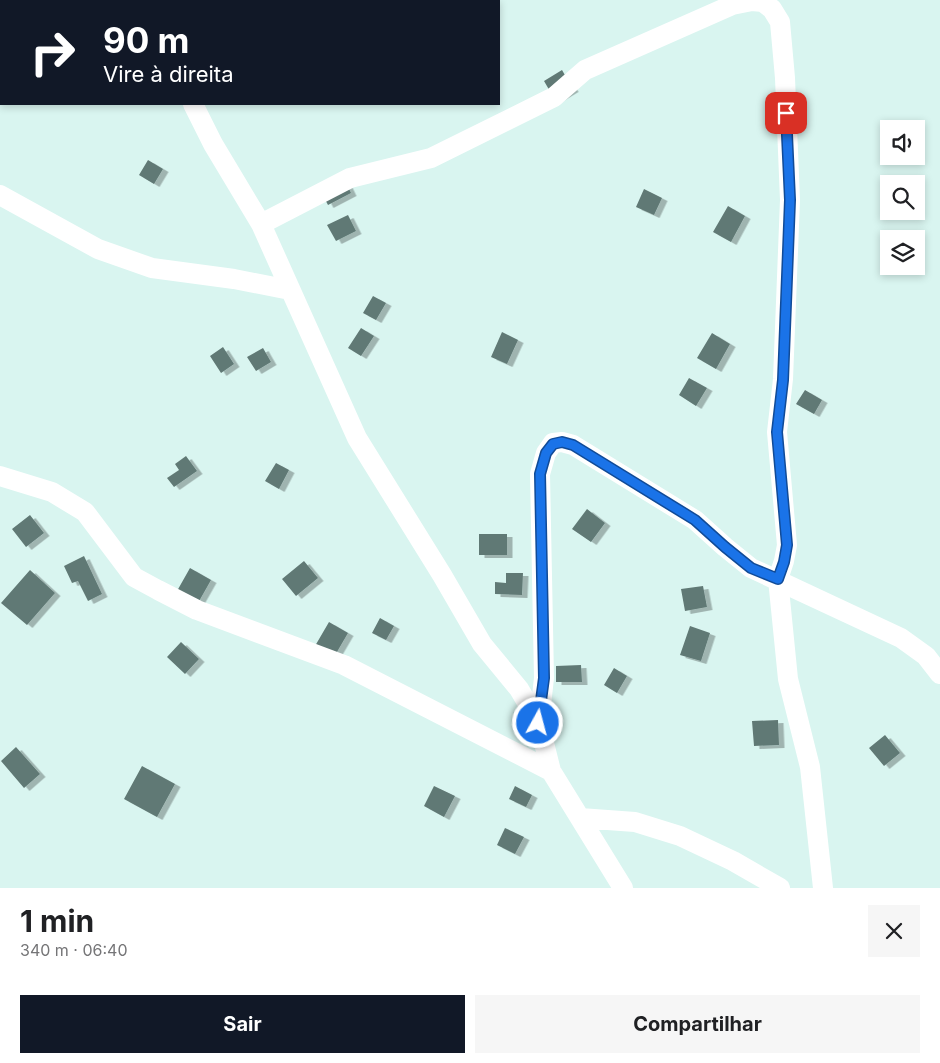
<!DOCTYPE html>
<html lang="pt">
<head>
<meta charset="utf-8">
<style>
	body { margin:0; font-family:Inter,sans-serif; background:#f6f6f6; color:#202124; height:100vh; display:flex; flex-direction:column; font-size:19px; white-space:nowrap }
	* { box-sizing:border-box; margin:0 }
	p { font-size:16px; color:#757577 }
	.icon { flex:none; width:28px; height:28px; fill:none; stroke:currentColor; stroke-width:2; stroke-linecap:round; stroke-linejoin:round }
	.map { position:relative; height:888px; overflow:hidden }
	.drawer { display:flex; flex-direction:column; background:#fff; flex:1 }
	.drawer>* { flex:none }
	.hud { position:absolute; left:0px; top:0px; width:500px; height:105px; box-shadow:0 2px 8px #0003; background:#111827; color:#fff; overflow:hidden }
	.fabs { position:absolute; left:880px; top:120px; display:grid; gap:10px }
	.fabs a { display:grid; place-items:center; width:45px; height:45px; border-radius:0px; background:#fff; box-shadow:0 2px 8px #0003; font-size:25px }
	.pin { position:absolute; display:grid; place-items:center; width:42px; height:42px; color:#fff; margin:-21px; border-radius:10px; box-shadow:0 2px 8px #0006 }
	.me { position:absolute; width:55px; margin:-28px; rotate:7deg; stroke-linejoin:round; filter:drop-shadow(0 0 4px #0008) }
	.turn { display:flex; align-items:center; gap:18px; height:105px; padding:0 20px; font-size:22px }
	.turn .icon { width:65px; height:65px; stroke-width:2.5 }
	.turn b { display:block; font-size:35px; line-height:42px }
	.round { display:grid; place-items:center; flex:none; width:52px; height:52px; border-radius:0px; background:#f6f6f6 }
	.overview { display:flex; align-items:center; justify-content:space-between; height:85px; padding:0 20px }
	h1 { font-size:30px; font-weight:700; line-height:38px }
	.primary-button { display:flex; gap:10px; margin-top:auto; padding:10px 20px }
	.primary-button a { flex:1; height:58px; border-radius:0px; background:#111827; color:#fff; font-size:20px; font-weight:700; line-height:58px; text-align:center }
	.primary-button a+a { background:#f6f6f6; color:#202124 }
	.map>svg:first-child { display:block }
	.building { fill:#617975; filter:url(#shadow) }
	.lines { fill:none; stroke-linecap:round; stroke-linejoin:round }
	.street { stroke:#fff; stroke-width:20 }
	.route-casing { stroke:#114b97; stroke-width:12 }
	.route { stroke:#1a73e8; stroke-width:9 }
</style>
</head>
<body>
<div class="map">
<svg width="940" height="888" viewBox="0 0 940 888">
	<defs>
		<filter id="shadow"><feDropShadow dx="5.5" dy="3" stdDeviation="0" flood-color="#0004"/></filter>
	</defs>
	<rect width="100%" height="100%" fill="#d9f5f0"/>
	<path class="building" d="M562 70 573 89 555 100 544 81Z
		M148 160 163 169 154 184 139 175Z
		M342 174 351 193 328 205 318 186Z
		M644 189 662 198 654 215 636 207Z
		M728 206 745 216 731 242 713 232Z
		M348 215 356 231 336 241 327 225Z
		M373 296 386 303 376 320 363 313Z
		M361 328 374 336 361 356 348 348Z
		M502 332 518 340 507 364 491 357Z
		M712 333 730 344 716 369 697 358Z
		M223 347 234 364 221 373 210 356Z
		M263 348 271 362 256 371 247 357Z
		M689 378 707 388 696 406 679 395Z
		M805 390 822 400 814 414 796 404Z
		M186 456 197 471 174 487 167 478 179 470 175 464Z
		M276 463 289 470 279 489 265 481Z
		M587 509 605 523 591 542 572 529Z
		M30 515 44 533 26 547 12 529Z
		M479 534H507V555H479Z
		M84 556 102 594 88 601 78 581 72 583 64 566Z
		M304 561 318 578 296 596 282 579Z
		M190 568 211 580 198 603 177 591Z
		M30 570 55 593 27 625 1 603Z
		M506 573H523L522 595 495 594V582L506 583Z
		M703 586 707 607 685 611 681 589Z
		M380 618 394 626 386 640 372 633Z
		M329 622 348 633 334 657 315 646Z
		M690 626 710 633 701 661 680 655Z
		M181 642 199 659 185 674 167 657Z
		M581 665 582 682H556V666Z
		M614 668 627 676 617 693 604 685Z
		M778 720 779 745 754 746 752 721Z
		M885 735 900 753 884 766 869 748Z
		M16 747 40 774 24 788 1 761Z
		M142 766 175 784 157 817 124 799Z
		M434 786 455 796 444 817 424 806Z
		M515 786 532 795 526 807 509 799Z
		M505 828 524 837 515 854 497 845Z"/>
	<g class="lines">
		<path class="street" d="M140 0 141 1
			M193 104 213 144 261 224 357 438 442 575 482 644 519 689 539 723 551 771 623 888
			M0 195 98 249 152 268 234 279 290 290
			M261 224 350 178 431 158 554 97 585 70 732 5 752 1 763 2 772 9 780 22 785 78 790 200 783 379 777 432 787 545 784 561 778 579 788 679 810 767 823 888
			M0 476 52 492 85 512 134 577 158 590 197 610 344 665 551 771
			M539 723 544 678 540 474 546 453 553 443 562 442 573 445 695 520 725 547 751 568 901 638 926 656 940 674
			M580 818 635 822 680 836 733 861 780 888"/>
	</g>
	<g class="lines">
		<g class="route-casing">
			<path id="route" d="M538 723 544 678 540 474 546 453 553 444 562 442 573 445 695 520 725 547 751 568 778 579 784 562 787 545 777 432 783 380 790 200 786 113"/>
		</g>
		<use href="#route" class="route"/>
	</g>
</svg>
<div class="fabs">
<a><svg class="icon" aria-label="sound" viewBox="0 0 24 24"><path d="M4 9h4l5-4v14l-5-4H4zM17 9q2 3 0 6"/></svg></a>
<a><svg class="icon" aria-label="search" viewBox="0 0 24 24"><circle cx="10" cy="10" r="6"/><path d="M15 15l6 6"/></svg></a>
<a><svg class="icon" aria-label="layers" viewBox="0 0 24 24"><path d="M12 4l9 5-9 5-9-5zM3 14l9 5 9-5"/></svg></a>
</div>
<div class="pin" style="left:786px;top:113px;background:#d93025"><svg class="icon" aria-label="arrive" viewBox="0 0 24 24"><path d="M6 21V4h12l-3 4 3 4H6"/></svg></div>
<svg class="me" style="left:538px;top:723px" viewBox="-20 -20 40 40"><circle r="17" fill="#1a73e8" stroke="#fff" stroke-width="3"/><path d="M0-11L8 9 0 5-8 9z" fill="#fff"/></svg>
<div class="hud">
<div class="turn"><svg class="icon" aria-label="right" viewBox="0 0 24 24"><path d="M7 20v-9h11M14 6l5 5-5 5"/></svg><div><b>90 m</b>Vire à direita</div></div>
</div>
</div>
<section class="drawer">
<div class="overview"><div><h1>1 min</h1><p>340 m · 06:40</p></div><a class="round"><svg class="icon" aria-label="close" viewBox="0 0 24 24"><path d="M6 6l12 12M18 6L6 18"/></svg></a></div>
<div class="primary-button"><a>Sair</a><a>Compartilhar</a></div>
</section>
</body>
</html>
